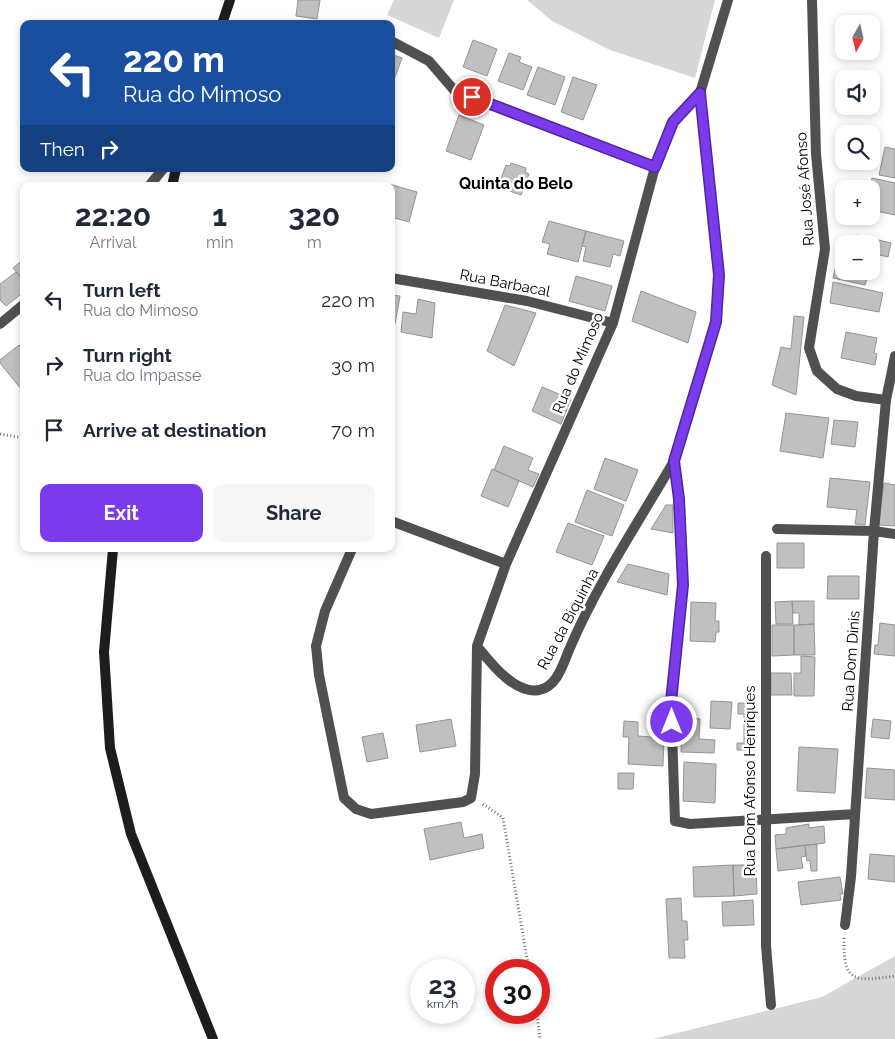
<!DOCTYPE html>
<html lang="en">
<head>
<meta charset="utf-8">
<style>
	body { margin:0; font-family:Raleway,sans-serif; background:#f6f6f7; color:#1f2937; height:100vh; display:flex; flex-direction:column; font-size:19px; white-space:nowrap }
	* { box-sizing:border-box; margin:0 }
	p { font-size:16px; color:#747a83 }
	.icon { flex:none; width:28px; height:28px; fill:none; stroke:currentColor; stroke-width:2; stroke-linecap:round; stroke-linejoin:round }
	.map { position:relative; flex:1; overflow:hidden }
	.details { position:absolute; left:20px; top:182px; width:375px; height:370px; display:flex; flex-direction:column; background:#fff; border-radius:10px; box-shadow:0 2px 8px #0003 }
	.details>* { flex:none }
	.guide { position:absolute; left:20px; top:20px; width:375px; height:152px; border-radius:10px; box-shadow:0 2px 8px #0003; background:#1a4fa0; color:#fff; overflow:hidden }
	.needle { width:32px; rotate:188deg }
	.tools { position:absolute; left:835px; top:15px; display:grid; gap:10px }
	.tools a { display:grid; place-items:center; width:45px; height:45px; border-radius:10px; background:#fff; box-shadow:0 2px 8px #0003; font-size:25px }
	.speed { position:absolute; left:410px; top:959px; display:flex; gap:10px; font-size:25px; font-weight:700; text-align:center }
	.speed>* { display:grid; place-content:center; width:65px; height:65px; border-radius:50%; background:#fff; box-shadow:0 2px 8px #0003; line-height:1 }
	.speed small { font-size:12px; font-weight:400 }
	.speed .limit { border:8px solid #d22; background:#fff; color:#111 }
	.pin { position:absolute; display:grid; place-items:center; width:42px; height:42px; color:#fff; margin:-21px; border:2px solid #fff; border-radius:50%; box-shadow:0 1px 5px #0007 }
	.me { position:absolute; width:55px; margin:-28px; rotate:0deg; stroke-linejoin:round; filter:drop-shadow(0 0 4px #0008) }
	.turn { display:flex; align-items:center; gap:18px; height:105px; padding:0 20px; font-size:22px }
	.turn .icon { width:65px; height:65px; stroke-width:2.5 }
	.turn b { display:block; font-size:35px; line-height:42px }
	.then { display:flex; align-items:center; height:48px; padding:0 20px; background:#0003; gap:10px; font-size:19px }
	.eta { display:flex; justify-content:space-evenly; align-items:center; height:85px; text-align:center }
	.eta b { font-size:30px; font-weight:700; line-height:35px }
	.button { display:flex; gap:10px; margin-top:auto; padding:10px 20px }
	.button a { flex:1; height:58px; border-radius:10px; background:#7c3aed; color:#fff; font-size:20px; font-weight:700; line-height:58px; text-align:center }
	.button a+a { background:#f6f6f7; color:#1f2937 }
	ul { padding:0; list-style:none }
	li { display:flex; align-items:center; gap:15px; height:65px; padding:0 20px }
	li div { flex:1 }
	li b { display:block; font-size:19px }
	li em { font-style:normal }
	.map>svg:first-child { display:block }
	.green { fill:#d7d7d7 }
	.building { fill:#c0c0c0; stroke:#949494 }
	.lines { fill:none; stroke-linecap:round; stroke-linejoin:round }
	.path { stroke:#727272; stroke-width:3; stroke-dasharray:1 2.5; stroke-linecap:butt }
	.street { stroke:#505050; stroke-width:10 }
	.secondary { stroke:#1d1d1d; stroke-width:10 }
	.route-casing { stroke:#51269a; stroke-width:12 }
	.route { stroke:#7c3aed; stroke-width:9 }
	.labels { text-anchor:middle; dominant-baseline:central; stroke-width:5; stroke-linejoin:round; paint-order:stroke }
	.street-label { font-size:15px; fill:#000; stroke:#fff }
	.neighbourhood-label { font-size:16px; font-weight:bold; fill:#000; stroke:#fff }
</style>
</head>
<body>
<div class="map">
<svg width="895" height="1039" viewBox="0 0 895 1039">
	<rect width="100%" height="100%" fill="#fff"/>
	<path class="green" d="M394 0H454L439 38 387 15Z
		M527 0H715L695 78 610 50 552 21Z
		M895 956V1039H653L822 997Z"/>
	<path class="building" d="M298 0H320L317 19 296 16Z
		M473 40 497 49 487 76 463 67Z
		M509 53 521 57 519 62 532 67 523 90 498 81Z
		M391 54 402 58 391 88Z
		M538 67 565 77 555 105 527 95Z
		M573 77 597 85 583 120 561 112Z
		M459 115 484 125 471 160 446 151Z
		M885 147 895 149V178L879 175Z
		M511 163 526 168 525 172 529 174 521 195 498 187 506 165 510 166Z
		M872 178 895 183V215L871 210 870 189Z
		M389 184 417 192 409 222 391 217V186Z
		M549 221 586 231 578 262 547 254 550 244 542 242Z
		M586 231 624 241 620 256 613 254 610 267 583 261 586 247 582 246Z
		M857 235 891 243 888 257 871 253V244H855Z
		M837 245 844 247V271H869L865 285 833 278 839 253H836Z
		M24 259V281L13 268Z
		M16 272 24 281V292L6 306 0 300V284Z
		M576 276 612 286 605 311 569 301Z
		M833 282 883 293 879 312 830 303Z
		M641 291 696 312 688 343 632 321Z
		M391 295 400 296 395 324 391 323Z
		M418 299 435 303 432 338 401 332 403 312 416 314Z
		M505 305 536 313 514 366 487 351Z
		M794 316 804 317 796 395 772 385 781 347 791 349Z
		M846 332 877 338 874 353 877 354 875 365 841 358Z
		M19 345 24 352V387L21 389 0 363V360Z
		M542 387 571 399 561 424 532 411Z
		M786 413 829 418 823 458 780 451Z
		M834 420 858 422 855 447 831 444Z
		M504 446 533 458 528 470 539 474 533 487 494 470Z
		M605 458 638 470 626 501 594 489Z
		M492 469 519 481 508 507 481 496Z
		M830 478 870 482 865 525 855 524 857 510 827 507Z
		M884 483 895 485V526L878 525Z
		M587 490 624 505 612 536 575 522Z
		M666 505H673V533L651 529Z
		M568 523 604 536 592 565 556 552Z
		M777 543H804V568H777Z
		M628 564 669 574 667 595 617 582Z
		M828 576H859V599H827Z
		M792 601 793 624H776L775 602Z
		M792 601H814V624L799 625V613H793Z
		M691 602 716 603 715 621H719V632H716L715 642 690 641Z
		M880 623 895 625V656L874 654 875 645H878Z
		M814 624 815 655H794V625Z
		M772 625H794V655L772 656Z
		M801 656 815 657 814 696H794V673H801Z
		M771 673H791L792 695H771Z
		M711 701 732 702 730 729 710 728Z
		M738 703H755L756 750H737V743H744V714H738Z
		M693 718 700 719 699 739 715 740 714 753 681 752 682 720 692 721Z
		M451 719 456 746 420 752 416 725Z
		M873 719 891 721 889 739 871 737Z
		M624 721 638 722V736L664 738 663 766 628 764 629 737H623Z
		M383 733 388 758 367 762 362 737Z
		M799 747 838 749 835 793 797 791Z
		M684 762 716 764 715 803 683 801Z
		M867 768 895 770V800L865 798Z
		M618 773H634L633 789H618Z
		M461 822 464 838 482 834 484 848 430 860 424 829Z
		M809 824V828L824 826 825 843 776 849 775 835 786 834V828Z
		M817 844V871H811L810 860 807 861 805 845Z
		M805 845 806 856 801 857 803 868 778 871 776 849Z
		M870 854 895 856V882L868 879Z
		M733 865 734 896 694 897 693 867Z
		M733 865H756L757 894 734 896Z
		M840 877 843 894H840L841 900 801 905 798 882Z
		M681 898 682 921H687L688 940H684L685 958H669L666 899Z
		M753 900 754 925 723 926 722 902Z"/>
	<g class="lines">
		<path class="path" d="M0 434 24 438
			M483 804 503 818 529 970
			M844 938C843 985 856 981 895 976
			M537 1012 540 1039"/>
		<path class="street" d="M728 0 700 93 719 275 716 322 674 461 679 499 683 585 671 702 675 821 690 824 855 814
			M812 0 816 154 825 249 809 348 817 371 837 389 856 396 886 400
			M391 41 429 61 454 90 655 167
			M149 186 163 169
			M391 278 527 301 613 323
			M0 324 24 304
			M391 521 506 564
			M777 529 874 531 895 534
			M352 549 325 611 316 646 319 675 344 798 356 809 371 814 463 802 471 798 475 774 477 646 506 564 613 323 655 167 673 122 700 93
			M766 556V946L771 1005
			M477 646C490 662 515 695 539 690 557 687 563 664 569 650 597 584 638 523 674 461
			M845 925 851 877 874 531 886 400 895 356"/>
		<path class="secondary" d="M222 24 230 0
			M172 186 176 169
			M113 549 104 652 110 748 131 834 213 1039"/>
	</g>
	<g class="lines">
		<g class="route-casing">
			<path id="route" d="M472 97 655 167 673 122 700 93 719 275 716 322 674 461 679 499 683 585 671 702 672 722"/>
		</g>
		<use href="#route" class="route"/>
	</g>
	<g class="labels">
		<g class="street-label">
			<text transform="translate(805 189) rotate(-94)">Rua José Afonso</text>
			<text transform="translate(505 283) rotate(11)">Rua Barbacal</text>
			<text transform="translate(578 363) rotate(-67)">Rua do Mimoso</text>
			<text transform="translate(568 619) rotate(-62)">Rua da Biquinha</text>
			<text transform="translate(851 661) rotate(-86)">Rua Dom Dinis</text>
			<text transform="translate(750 781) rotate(-90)">Rua Dom Afonso Henriques</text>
		</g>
		<g class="neighbourhood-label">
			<text x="516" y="183">Quinta do Belo</text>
		</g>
	</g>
</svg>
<div class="tools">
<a><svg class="needle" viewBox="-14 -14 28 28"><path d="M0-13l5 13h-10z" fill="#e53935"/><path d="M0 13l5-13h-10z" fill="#747a83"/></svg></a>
<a><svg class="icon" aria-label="sound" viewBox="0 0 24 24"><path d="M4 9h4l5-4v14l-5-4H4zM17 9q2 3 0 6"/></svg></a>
<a><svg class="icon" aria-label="search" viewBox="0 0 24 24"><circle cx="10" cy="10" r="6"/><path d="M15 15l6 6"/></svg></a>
<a>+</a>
<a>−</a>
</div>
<div class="speed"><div>23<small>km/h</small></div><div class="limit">30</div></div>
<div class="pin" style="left:472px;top:97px;background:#d93025"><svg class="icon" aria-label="arrive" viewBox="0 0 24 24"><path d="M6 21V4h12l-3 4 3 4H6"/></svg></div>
<svg class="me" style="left:672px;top:722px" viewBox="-20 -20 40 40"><circle r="17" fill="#7c3aed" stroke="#fff" stroke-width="3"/><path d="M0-11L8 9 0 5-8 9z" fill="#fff"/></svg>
<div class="guide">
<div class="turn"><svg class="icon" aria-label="left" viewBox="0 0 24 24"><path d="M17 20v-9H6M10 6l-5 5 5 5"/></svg><div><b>220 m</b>Rua do Mimoso</div></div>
<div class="then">Then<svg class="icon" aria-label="right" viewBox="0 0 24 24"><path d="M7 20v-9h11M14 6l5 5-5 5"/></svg></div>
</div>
<section class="details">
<div class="eta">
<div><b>22:20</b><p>Arrival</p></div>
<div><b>1</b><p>min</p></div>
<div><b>320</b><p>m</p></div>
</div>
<ul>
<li><svg class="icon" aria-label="left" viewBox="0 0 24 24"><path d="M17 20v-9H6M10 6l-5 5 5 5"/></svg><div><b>Turn left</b><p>Rua do Mimoso</p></div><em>220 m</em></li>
<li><svg class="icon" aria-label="right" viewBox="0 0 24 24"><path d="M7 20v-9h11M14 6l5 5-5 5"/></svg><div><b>Turn right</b><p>Rua do Impasse</p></div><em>30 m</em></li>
<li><svg class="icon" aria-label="arrive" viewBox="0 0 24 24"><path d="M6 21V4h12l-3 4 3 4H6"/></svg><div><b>Arrive at destination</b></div><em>70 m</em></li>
</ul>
<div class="button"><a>Exit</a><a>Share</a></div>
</section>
</div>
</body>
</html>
